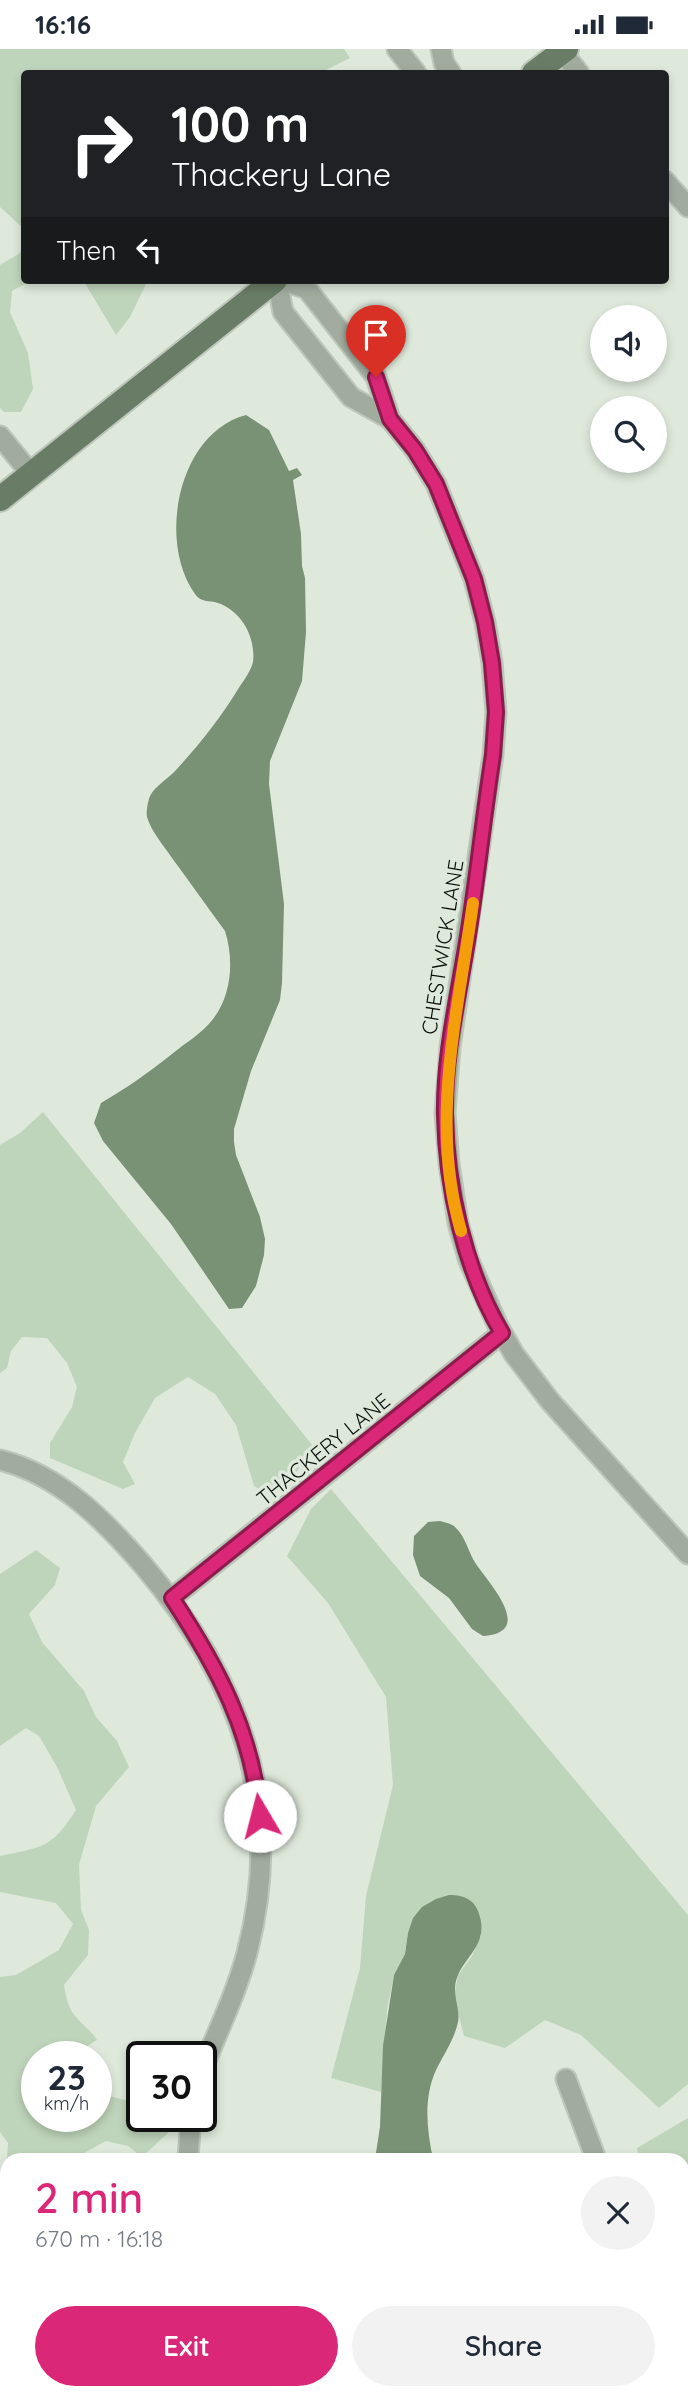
<!DOCTYPE html>
<html lang="en">
<head>
<meta charset="utf-8">
<style>
	body { margin:0; font-family:Quicksand,sans-serif; background:#f2f2f3; color:#1f2937; height:100vh; display:flex; flex-direction:column; font-size:26px; white-space:nowrap }
	* { box-sizing:border-box; margin:0 }
	p { font-size:23px; color:#747a83 }
	.icon { flex:none; width:38px; height:38px; fill:none; stroke:currentColor; stroke-width:2; stroke-linecap:round; stroke-linejoin:round }
	.map { position:relative; flex:1; overflow:hidden }
	.side { position:absolute; left:0px; top:2104px; width:690px; height:247px; display:flex; flex-direction:column; background:#fff; border-radius:21px 21px 0 0; box-shadow:0 4px 10px #0003 }
	.side>* { flex:none }
	.hud { position:absolute; left:21px; top:21px; width:648px; height:214px; border-radius:7px; box-shadow:0 4px 10px #0003; background:#202124; color:#fff; overflow:hidden }
	.tools { position:absolute; left:590px; top:256px; display:grid; gap:14px }
	.tools a { display:grid; place-items:center; width:77px; height:77px; border-radius:50%; background:#fff; box-shadow:0 4px 10px #0003; font-size:35px }
	.speed { position:absolute; left:21px; top:1992px; display:flex; gap:14px; font-size:35px; font-weight:700; text-align:center }
	.speed>* { display:grid; place-content:center; width:91px; height:91px; border-radius:50%; background:#fff; box-shadow:0 4px 10px #0003; line-height:1 }
	.speed small { font-size:18px; font-weight:400 }
	.speed .limit { border:4px solid #111; border-radius:10px; background:#fff; color:#111 }
	.pin { position:absolute; display:grid; place-items:center; width:60px; height:60px; color:#fff; margin:-72px -30px; border-radius:50% 50% 50% 0; rotate:-45deg; box-shadow:0 0 7px #0007 }
	.pin .icon { rotate:45deg }
	.me { position:absolute; width:77px; margin:-38px; rotate:352deg; stroke-linejoin:round; filter:drop-shadow(0 0 5px #0008) }
	.turn { display:flex; align-items:center; gap:24px; height:147px; padding:0 35px; font-size:32px }
	.turn .icon { width:91px; height:91px; stroke-width:2.5 }
	.turn b { display:block; font-size:49px; line-height:60px }
	.then { display:flex; align-items:center; height:66px; padding:0 35px; background:#0003; gap:14px; font-size:26px }
	.round { display:grid; place-items:center; flex:none; width:74px; height:74px; border-radius:37px; background:#f2f2f3 }
	.overview { display:flex; align-items:center; justify-content:space-between; height:119px; padding:0 35px }
	h1 { font-size:42px; font-weight:600; line-height:52px; color:#db2777 }
	.button { display:flex; gap:14px; margin-top:auto; padding:14px 35px }
	.button a { flex:1; height:80px; border-radius:42px; background:#db2777; color:#fff; font-size:28px; font-weight:600; line-height:80px; text-align:center }
	.button a+a { background:#f2f2f3; color:#1f2937 }
	.status { display:flex; justify-content:space-between; align-items:center; height:49px; padding:0 35px; background:#fff; direction:ltr }
	.status svg { height:19px; fill:currentColor }
	.map>svg:first-child { display:block }
	.green { fill:#bfd5bb }
	.water { fill:#799174 }
	.lines { fill:none; stroke-linecap:round; stroke-linejoin:round }
	.minor-casing { stroke:#bdc6ba; stroke-width:23 }
	.major-casing { stroke:#bdc6ba; stroke-width:28 }
	.minor { stroke:#a1ac9f; stroke-width:19 }
	.major { stroke:#697c65; stroke-width:24 }
	.route-casing { stroke:#8e194d; stroke-width:18 }
	.route { stroke:#db2777; stroke-width:12 }
	.slow { stroke:#f59e0b; stroke-width:12 }
	.labels { text-anchor:middle; dominant-baseline:central; stroke-width:7; stroke-linejoin:round; paint-order:stroke }
	.street-label { font-size:21px; fill:#0d110c; stroke:#dee9db }
</style>
</head>
<body>
<div class="status"><b>16:16</b><svg viewBox="0 0 49 12"><path d="M0 12V9h3v3zM5 12V6h3v6zM10 12V3h3v9zM15 12V0h3v12zM26 1h20v11H26zM47 4h2v5h-2z"/></svg></div>
<div class="map">
<svg width="688" height="2349" viewBox="0 0 688 2349">
	<rect width="100%" height="100%" fill="#dee9db"/>
	<path class="green" d="M0 0H344L350 9 320 24H24V180L0 158Z
		M24 192V231H32L12 242 10 263 28 304 33 340 21 363H4L0 359V216L20 204Z
		M83 231H148L130 268 116 286Z
		M43 1063 313 1397 294 1427 269 1445 254 1437 236 1376 215 1345 188 1328 155 1349 135 1384 123 1413 135 1435 123 1440 50 1409V1394L72 1358 77 1338 67 1314 47 1289 22 1288 11 1302 7 1319 0 1324V1096L20 1084Z
		M331 1440 688 1866V2035L659 2059 581 1986 545 1971 505 1999 464 1987 454 1948 458 1926 472 1907 481 1887 480 1868 408 1884 405 1905 394 1926 387 1961 381 2043 331 2029 360 1919 366 1847 393 1736 386 1648 328 1554 287 1507 311 1460Z
		M36 1501 60 1519 55 1536 29 1565 42 1593 84 1642 96 1668 117 1692 129 1718 96 1757 79 1816 81 1861 89 1881 88 1906 64 1936C66 1948 68 1960 77 1969 84 1978 91 1981 97 1991L72 2007H37V2067H96V2044L142 2055V2067H167L170 2082 142 2108 128 2097 106 2092 73 2110H7L8 2094 0 2083V1928L16 1926 59 1901 73 1875 56 1854 0 1843V1807C42 1798 51 1800 76 1761L57 1718 39 1687 26 1679 0 1697V1525Z
		M688 2069V2197L683 2196 682 2110H639L637 2099Z"/>
	<path class="water" d="M246 366 269 381 289 422 297 419 302 426 293 431 301 485 302 517 305 529 306 583 302 632 270 712 269 735 284 855 282 934 280 951 251 1022 234 1080V1093L236 1106 260 1168 265 1190 264 1206 256 1237 242 1259 229 1260 171 1175 103 1092 94 1074 101 1054C127 1039 149 1023 172 1005 185 994 203 984 213 970 232 946 234 910 225 882 207 858 190 833 172 809 164 797 151 782 147 768 146 762 148 752 150 747 155 737 169 729 176 721 200 695 222 667 240 637 245 630 251 621 253 613 256 589 242 562 218 554 209 551 201 554 195 545 157 492 178 384 246 366Z
		M440 1472C445 1474 451 1474 455 1478 466 1488 468 1503 476 1515 489 1534 536 1584 483 1587L472 1580 449 1549 420 1527 413 1506 414 1487 428 1473Z
		M449 1846C465 1846 476 1851 480 1868 487 1895 467 1906 458 1926 450 1944 461 1959 458 1973 454 1991 444 2005 436 2021 423 2050 427 2081 433 2110H375L380 2078 383 1997 394 1926 405 1905 408 1884 413 1869 422 1858 436 1850Z"/>
	<g class="lines">
		<g class="minor-casing">
			<path id="minor" d="M397 0 416 24
				M441 0 444 14 451 24
				M562 3 579 24
				M665 132 688 158
				M277 231 283 263 351 348 390 370
				M281 231 307 240 376 328 390 370 415 401 436 435 474 530 485 573 492 614 496 663 493 706 450 998 445 1064 449 1115 458 1174 469 1212 498 1277 514 1305 550 1352 688 1505
				M0 387 31 425
				M0 1411C60 1426 104 1471 143 1516 240 1630 286 1755 247 1904 236 1945 217 1984 201 2023
				M172 1549 502 1284
				M566 2030 596 2110
				M188 2110 191 2067
				M0 2244H7
				M682 2246 688 2244
				M216 2343V2349
				M539 2349 544 2343"/>
		</g>
		<g class="major-casing">
			<path id="major" d="M534 24 566 0
				M0 450 275 231"/>
		</g>
		<use href="#minor" class="minor"/>
		<use href="#major" class="major"/>
	</g>
	<g class="lines">
		<g class="route-casing">
			<path id="route" d="M260 1767C252 1682 218 1619 172 1549L502 1284C465 1222 446 1137 445 1065 444 1003 460 941 469 880 478 823 484 764 493 706L496 663 492 614 485 573 474 530 436 435 415 401 390 370 376 328"/>
		</g>
		<use href="#route" class="route"/>
		<path class="slow" d="M461 1182C429 1073 458 963 473 854"/>
	</g>
	<g class="labels">
		<g class="street-label">
			<text transform="translate(442 898) rotate(-81)">CHESTWICK LANE</text>
			<text transform="translate(323 1400) rotate(-39)">THACKERY LANE</text>
		</g>
	</g>
</svg>
<div class="tools">
<a><svg class="icon" aria-label="sound" viewBox="0 0 24 24"><path d="M4 9h4l5-4v14l-5-4H4zM17 9q2 3 0 6"/></svg></a>
<a><svg class="icon" aria-label="search" viewBox="0 0 24 24"><circle cx="10" cy="10" r="6"/><path d="M15 15l6 6"/></svg></a>
</div>
<div class="speed"><div>23<small>km/h</small></div><div class="limit">30</div></div>
<div class="pin" style="left:376px;top:328px;background:#d93025"><svg class="icon" aria-label="arrive" viewBox="0 0 24 24"><path d="M6 21V4h12l-3 4 3 4H6"/></svg></div>
<svg class="me" style="left:260px;top:1767px" viewBox="-20 -20 40 40"><circle r="19" fill="#fff"/><path d="M0-13L10 11 0 6-10 11z" fill="#db2777"/></svg>
<div class="hud">
<div class="turn"><svg class="icon" aria-label="right" viewBox="0 0 24 24"><path d="M7 20v-9h11M14 6l5 5-5 5"/></svg><div><b>100 m</b>Thackery Lane</div></div>
<div class="then">Then<svg class="icon" aria-label="left" viewBox="0 0 24 24"><path d="M17 20v-9H6M10 6l-5 5 5 5"/></svg></div>
</div>
<section class="side">
<div class="overview"><div><h1>2 min</h1><p>670 m · 16:18</p></div><a class="round"><svg class="icon" aria-label="close" viewBox="0 0 24 24"><path d="M6 6l12 12M18 6L6 18"/></svg></a></div>
<div class="button"><a>Exit</a><a>Share</a></div>
</section>
</div>
</body>
</html>
